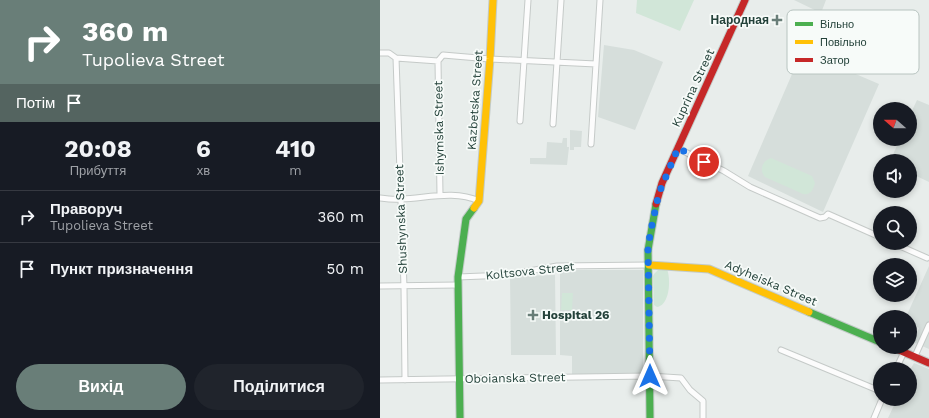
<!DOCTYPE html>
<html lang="uk">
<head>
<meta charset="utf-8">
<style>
	body { margin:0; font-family:"Work Sans",sans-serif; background:#20242c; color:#f1f3f6; height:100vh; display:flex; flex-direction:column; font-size:15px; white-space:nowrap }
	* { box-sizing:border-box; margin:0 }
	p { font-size:13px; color:#9ea1a6 }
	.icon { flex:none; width:22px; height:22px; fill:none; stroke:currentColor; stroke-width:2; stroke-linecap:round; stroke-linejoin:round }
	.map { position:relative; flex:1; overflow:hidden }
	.panel { display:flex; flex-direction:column; background:#171b24; width:380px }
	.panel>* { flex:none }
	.hud { background:#697e78; color:#fff; overflow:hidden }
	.needle { width:26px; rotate:290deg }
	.controls { position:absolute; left:493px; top:102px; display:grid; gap:8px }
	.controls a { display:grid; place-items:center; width:44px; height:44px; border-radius:50%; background:#171b24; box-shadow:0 2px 6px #0003; font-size:20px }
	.pin { position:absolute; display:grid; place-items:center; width:34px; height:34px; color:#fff; margin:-17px; border:2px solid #fff; border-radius:50%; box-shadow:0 1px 4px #0007 }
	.me { position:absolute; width:44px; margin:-22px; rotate:0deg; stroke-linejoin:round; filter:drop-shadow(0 0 3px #0008) }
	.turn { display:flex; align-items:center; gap:14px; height:84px; padding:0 16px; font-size:18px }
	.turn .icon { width:52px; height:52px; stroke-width:2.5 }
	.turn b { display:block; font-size:28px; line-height:34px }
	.then { display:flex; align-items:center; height:38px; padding:0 16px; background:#0003; gap:8px; font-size:15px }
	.eta { display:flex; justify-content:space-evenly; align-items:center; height:68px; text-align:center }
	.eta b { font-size:24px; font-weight:700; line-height:28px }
	.action { display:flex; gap:8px; margin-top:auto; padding:8px 16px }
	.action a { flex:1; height:46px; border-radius:24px; background:#697e78; color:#fff; font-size:16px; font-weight:700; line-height:46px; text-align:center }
	.action a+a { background:#20242c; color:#f1f3f6 }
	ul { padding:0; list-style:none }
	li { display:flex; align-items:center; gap:12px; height:52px; padding:0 16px; border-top:1px solid #363941 }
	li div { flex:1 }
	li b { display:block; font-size:15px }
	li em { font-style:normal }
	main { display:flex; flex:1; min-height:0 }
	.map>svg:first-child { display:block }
	.built { fill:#d6dedb }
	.green { fill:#d1e6d8 }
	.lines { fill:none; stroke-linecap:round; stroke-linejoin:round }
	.street-casing { stroke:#c5cac8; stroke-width:7 }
	.fast-casing { stroke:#c3cbc8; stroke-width:9 }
	.slow-casing { stroke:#c3cbc8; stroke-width:9 }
	.jam-casing { stroke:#c3cbc8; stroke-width:9 }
	.street { stroke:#fcfcfc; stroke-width:5 }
	.fast { stroke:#4caf50; stroke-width:7 }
	.slow { stroke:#ffc107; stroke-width:7 }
	.jam { stroke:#c62828; stroke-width:7 }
	.route { stroke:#1a73e8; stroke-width:7; stroke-dasharray:0 12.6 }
	.poi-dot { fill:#697e78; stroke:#f7fbf9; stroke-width:1.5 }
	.labels { text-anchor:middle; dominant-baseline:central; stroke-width:3.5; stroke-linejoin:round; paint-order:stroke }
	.poi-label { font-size:12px; font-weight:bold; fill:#24423a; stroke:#f7fbf9; text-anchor:end }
	.street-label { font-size:12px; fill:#24423a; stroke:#f7fbf9 }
	.key { fill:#f7fbf9; stroke:#b8c4c0; stroke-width:1 }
	.key-label { font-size:11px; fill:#24423a }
</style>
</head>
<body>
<main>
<section class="panel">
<div class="hud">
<div class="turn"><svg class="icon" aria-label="right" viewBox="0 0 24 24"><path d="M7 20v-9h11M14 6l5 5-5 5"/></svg><div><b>360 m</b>Tupolieva Street</div></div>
<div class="then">Потім<svg class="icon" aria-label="arrive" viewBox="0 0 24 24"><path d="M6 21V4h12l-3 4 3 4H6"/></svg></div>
</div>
<div class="eta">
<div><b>20:08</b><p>Прибуття</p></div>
<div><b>6</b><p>хв</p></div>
<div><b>410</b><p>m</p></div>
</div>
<ul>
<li><svg class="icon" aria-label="right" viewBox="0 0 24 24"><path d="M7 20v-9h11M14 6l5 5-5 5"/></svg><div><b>Праворуч</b><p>Tupolieva Street</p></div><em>360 m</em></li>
<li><svg class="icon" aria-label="arrive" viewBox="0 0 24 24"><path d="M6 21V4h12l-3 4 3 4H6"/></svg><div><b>Пункт призначення</b></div><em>50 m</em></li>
</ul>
<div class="action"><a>Вихід</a><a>Поділитися</a></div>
</section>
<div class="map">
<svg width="549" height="418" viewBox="0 0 549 418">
	<rect width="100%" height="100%" fill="#e8edeb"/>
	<path class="built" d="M414 0H446L441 13Z
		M224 45 254 50 283 62 255 130 218 117Z
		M422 51 499 84 443 212 368 176Z
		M537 100 549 105V182L530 173V161H510L520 139H530V115Z
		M190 130 202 131 201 147H194V150H190Z
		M183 138H187V147H189L187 165 150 164V158H166L167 142 182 143Z
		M549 266V349L533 342 539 328 530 323V317H526Z
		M180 270H263V375H192V356L180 355Z
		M175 275 176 355H131L130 276Z
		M534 363 549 369V418H508L517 399H530V370Z"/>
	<path class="green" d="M257 0H314L300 31 256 13Z
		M391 158 432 176 435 183C433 190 431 195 423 194L385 177C379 170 382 161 391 158Z
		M280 268 287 269C291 279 290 305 277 307L274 305 273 276 274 274Z
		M182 293H193L192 310H181Z"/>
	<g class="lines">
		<g class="street-casing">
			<path id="street" d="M0 53H9L16 58 58 61 63 55 110 59 216 64
				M16 58 24 287 25 380
				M58 61 60 195
				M140 121 148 0
				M173 124 181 0
				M211 144 220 0
				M297 148 344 171 370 187 440 218 445 217 448 214 500 237
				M0 198C7 199 15 200 22 199 47 198 75 190 99 201
				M513 243 547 258
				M78 277 127 275 177 266 269 265
				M0 286 78 285
				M401 350 500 391
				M535 356 549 325
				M516 369 524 352
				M0 380 270 376 301 378 310 390 323 401V418
				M494 418 502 399"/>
		</g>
		<g class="fast-casing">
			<path id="fast" d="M429 312 500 342
				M80 418 78 277 86 219 94 208
				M270 418 268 250 276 204"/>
		</g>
		<g class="slow-casing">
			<path id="slow" d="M94 208 99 201 110 59 113 0
				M269 265 329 269 429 312"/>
		</g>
		<g class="jam-casing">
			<path id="jam" d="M276 204 282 183 365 0
				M512 347 549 363"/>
		</g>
		<use href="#street" class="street"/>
		<use href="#fast" class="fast"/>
		<use href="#slow" class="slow"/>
		<use href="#jam" class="jam"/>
	</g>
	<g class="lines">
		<path class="route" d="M270 376 268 250 270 234 279 193 298 148 324 162"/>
	</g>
	<g class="poi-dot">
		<path d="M395 14h4v4h4v4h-4v4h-4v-4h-4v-4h4z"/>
		<path d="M151 309h4v4h4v4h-4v4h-4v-4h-4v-4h4z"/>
	</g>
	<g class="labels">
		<g class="poi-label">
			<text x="389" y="20">Народная</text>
			<text x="162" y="315" text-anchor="start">Hospital 26</text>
		</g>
		<g class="street-label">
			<text transform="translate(313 88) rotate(-65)">Kuprina Street</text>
			<text transform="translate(95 100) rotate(-86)">Kazbetska Street</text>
			<text transform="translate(59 128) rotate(-91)">Ishymska Street</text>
			<text transform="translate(21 219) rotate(-92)">Shushynska Street</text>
			<text transform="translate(150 271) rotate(-6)">Koltsova Street</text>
			<text transform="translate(391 283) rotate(23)">Adyheiska Street</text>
			<text transform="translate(135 378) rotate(-1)">Oboianska Street</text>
		</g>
	</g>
	<rect x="407" y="10" width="132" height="64" rx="6" class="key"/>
	<rect x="415" y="22" width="18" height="4" fill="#4caf50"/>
	<rect x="415" y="40" width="18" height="4" fill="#ffc107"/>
	<rect x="415" y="58" width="18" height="4" fill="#c62828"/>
	<g class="key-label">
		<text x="440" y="28">Вільно</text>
		<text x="440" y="46">Повільно</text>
		<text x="440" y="64">Затор</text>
	</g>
</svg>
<div class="controls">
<a><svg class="needle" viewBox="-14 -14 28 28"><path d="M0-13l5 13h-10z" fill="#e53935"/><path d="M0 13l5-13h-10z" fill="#9ea1a6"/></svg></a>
<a><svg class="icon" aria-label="sound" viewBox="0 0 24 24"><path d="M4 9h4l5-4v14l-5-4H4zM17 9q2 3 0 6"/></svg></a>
<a><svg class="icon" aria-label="search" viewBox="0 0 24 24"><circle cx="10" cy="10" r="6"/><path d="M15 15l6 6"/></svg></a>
<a><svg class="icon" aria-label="layers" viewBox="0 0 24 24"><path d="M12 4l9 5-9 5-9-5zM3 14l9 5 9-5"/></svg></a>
<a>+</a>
<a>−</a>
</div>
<div class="pin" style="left:324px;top:162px;background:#d93025"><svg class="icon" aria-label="arrive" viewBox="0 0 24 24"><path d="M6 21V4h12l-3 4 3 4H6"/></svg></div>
<svg class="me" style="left:270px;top:376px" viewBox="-20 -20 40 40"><path d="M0-17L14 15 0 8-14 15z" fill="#1a73e8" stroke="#fff" stroke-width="4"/></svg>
</div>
</main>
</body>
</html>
